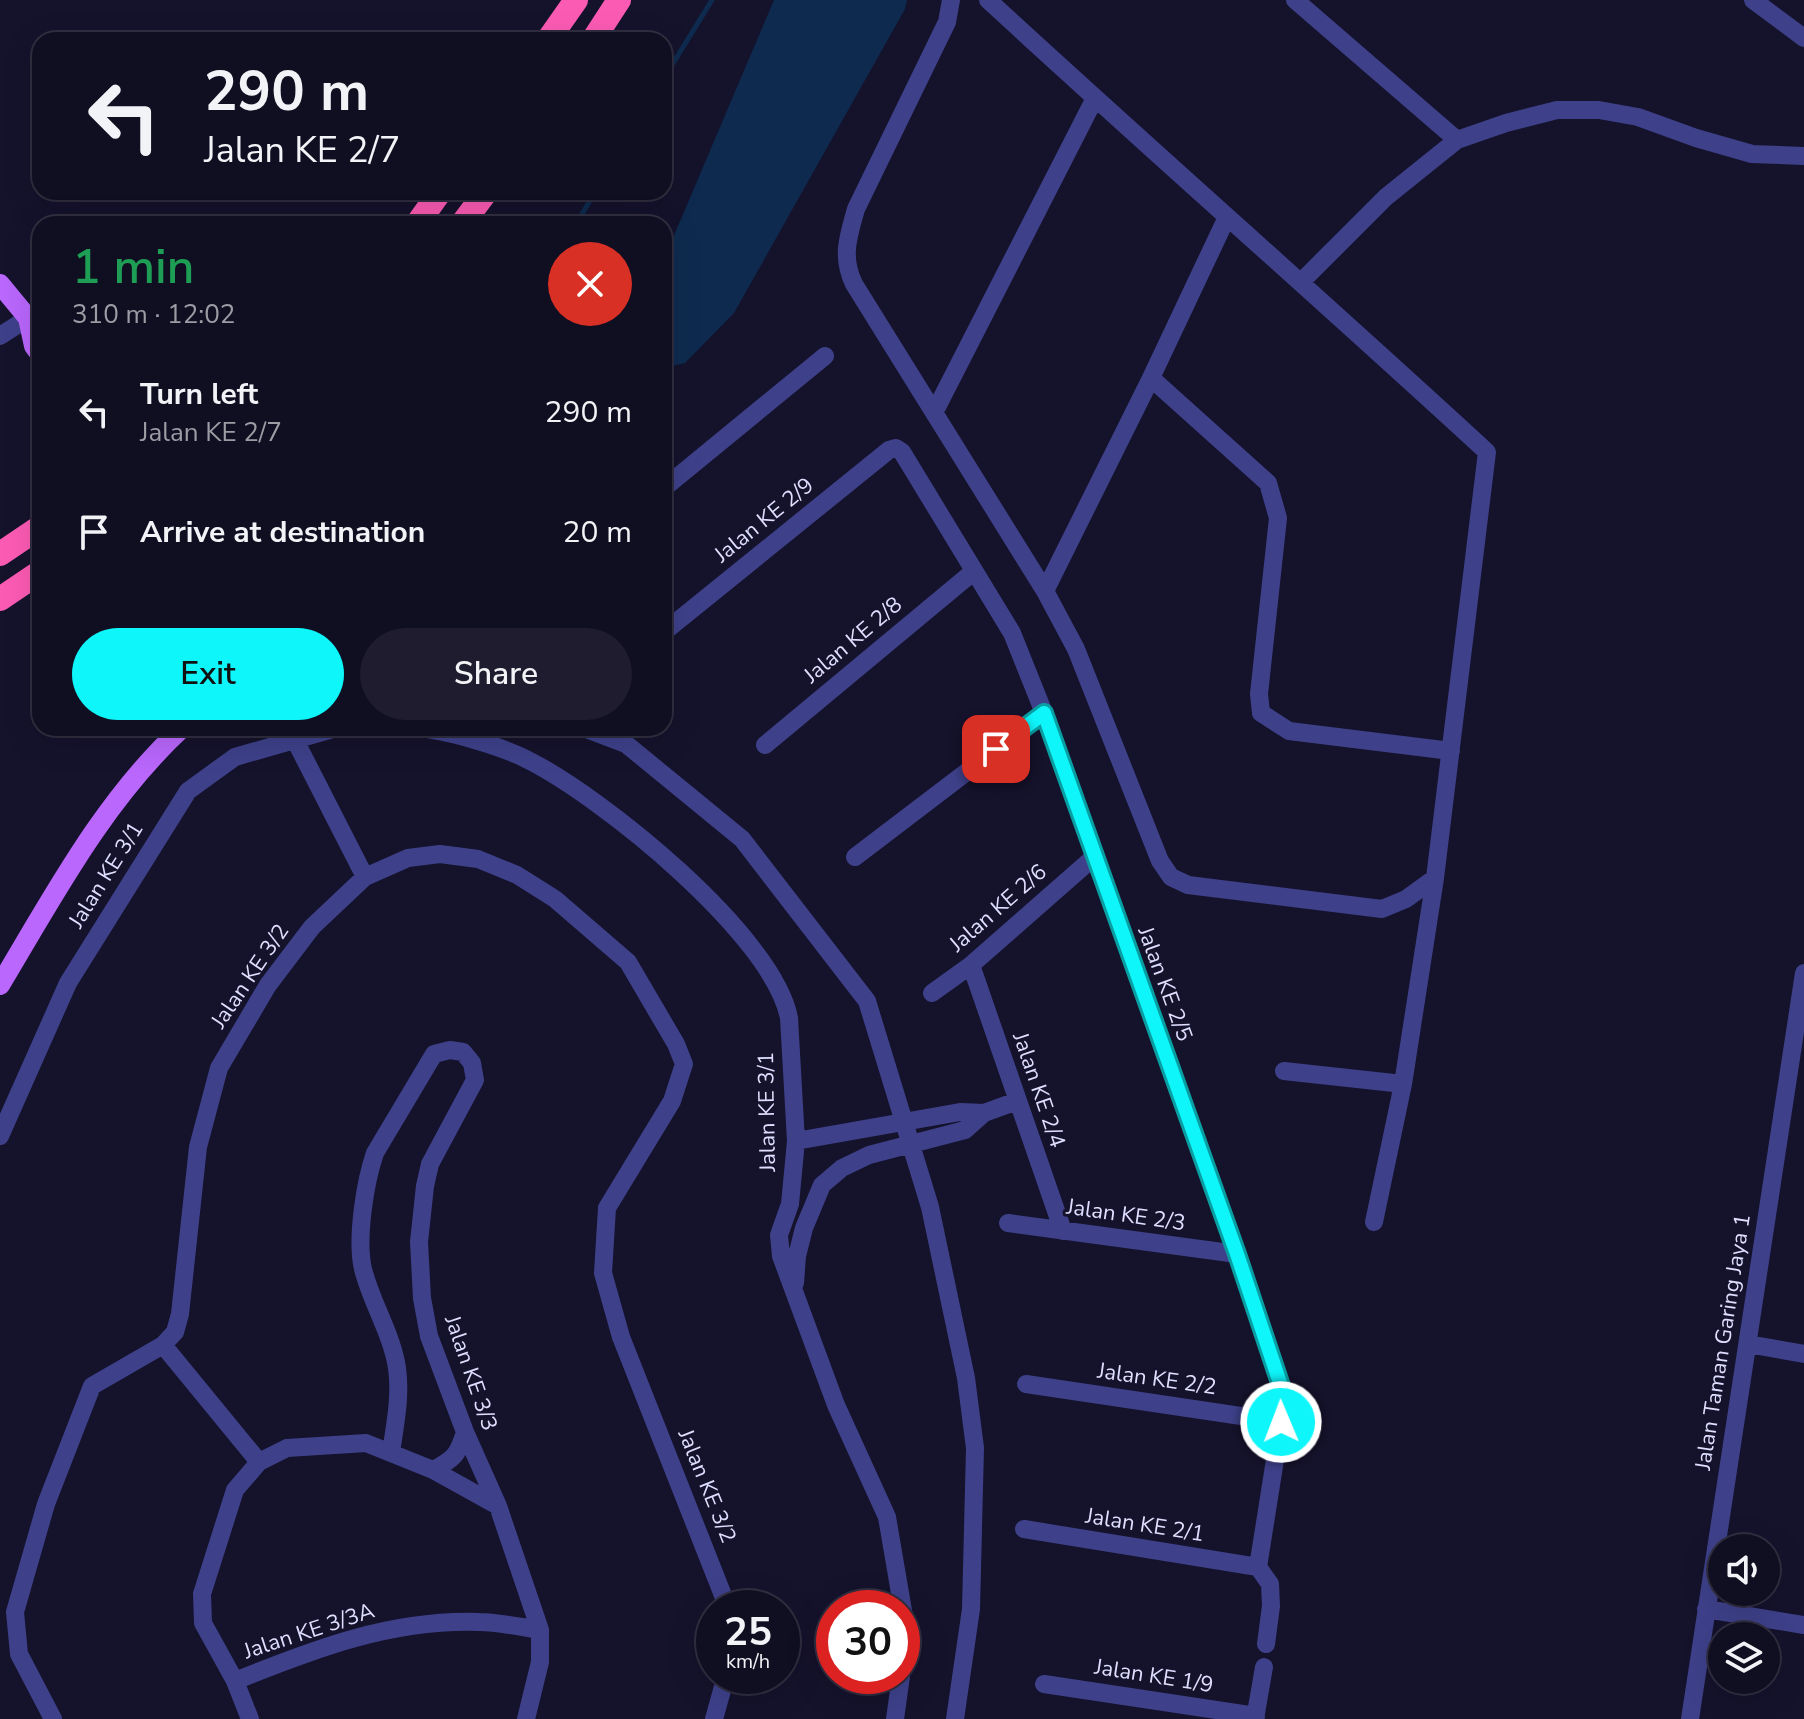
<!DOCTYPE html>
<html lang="en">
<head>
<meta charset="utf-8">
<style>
	body { margin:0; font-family:"Nunito Sans",sans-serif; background:#1e1c2e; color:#f1f3f6; height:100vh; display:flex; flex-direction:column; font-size:30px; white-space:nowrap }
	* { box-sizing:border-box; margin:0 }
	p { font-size:26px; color:#9c9ca5 }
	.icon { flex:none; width:44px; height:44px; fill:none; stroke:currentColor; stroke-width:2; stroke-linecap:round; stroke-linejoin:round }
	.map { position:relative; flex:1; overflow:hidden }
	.drawer { position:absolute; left:32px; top:216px; width:640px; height:520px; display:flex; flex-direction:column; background:#100e21; border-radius:24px; box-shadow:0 8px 32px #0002,0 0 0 2px #302e3f }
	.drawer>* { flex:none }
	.top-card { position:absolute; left:32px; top:32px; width:640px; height:168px; border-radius:24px; box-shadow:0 8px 32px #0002,0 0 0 2px #302e3f; background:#100e21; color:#f1f3f6; overflow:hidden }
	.tools { position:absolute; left:1708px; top:1534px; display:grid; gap:16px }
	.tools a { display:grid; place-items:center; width:72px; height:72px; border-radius:50%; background:#100e21; box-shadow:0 8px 32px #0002,0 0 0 2px #302e3f; font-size:40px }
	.speed { position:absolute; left:696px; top:1590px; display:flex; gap:16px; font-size:40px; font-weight:700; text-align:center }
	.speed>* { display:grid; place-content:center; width:104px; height:104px; border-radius:50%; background:#100e21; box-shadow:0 8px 32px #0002,0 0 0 2px #302e3f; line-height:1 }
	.speed small { font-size:20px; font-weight:400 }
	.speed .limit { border:12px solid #d22; background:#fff; color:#111 }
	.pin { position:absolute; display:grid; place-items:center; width:68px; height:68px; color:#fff; margin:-34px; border-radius:16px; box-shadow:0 4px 12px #0006 }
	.me { position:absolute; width:88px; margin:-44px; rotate:359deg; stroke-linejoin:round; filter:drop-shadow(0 0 6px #0008) }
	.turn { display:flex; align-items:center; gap:28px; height:168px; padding:0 40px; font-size:36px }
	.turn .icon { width:104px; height:104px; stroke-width:2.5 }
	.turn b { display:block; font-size:56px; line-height:68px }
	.round { display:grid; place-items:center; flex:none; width:84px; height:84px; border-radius:42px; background:#1e1c2e }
	.head { display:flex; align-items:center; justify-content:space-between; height:136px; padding:0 40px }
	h1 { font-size:48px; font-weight:600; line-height:60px; color:#1e9e55 }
	.button { display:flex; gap:16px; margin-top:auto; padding:16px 40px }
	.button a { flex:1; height:92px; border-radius:48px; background:#0ef5fa; color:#111; font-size:32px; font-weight:600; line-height:92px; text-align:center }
	.button a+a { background:#1e1c2e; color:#f1f3f6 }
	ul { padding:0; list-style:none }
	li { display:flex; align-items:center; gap:24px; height:120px; padding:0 40px }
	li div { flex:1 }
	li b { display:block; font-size:30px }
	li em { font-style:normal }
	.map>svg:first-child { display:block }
	.water { fill:#0e2b4f }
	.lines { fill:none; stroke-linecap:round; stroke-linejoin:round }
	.stream { stroke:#0e2b4f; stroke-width:5 }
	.minor { stroke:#3e418a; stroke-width:18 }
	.major { stroke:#b967fc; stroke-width:20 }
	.highway { stroke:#fc5bb4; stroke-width:24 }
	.route-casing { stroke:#099fa2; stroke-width:20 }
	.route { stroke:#0ef5fa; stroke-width:14 }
	.labels { text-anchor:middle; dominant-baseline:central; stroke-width:6; stroke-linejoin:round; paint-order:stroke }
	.street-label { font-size:22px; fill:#dfdefe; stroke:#15122c }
</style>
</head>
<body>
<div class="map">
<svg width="1804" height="1719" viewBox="0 0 1804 1719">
	<rect width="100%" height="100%" fill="#15122c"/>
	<path class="water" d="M774 0H907L905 9 734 313 685 363 664 368V259Z"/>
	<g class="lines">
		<path class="stream" d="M664 78 712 0
			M576 224 595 192"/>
		<path class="minor" d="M951 0 947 22 856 209C848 237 841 257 854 284L1045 591 1076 649 1160 861 1171 877 1188 885 1382 909 1406 899 1435 878
			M988 0C1153 152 1322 300 1487 452L1435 878 1403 1084 1374 1222
			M1295 0 1457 140
			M1753 0 1804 38
			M1302 281 1386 197 1457 140 1506 123 1557 110H1599L1638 117 1696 138 1752 154 1804 156
			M0 336 28 318
			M1151 378 1268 483 1278 518 1259 694 1261 713 1289 731 1451 751
			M934 413 1095 98
			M664 488 825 356
			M1045 591 1151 378 1227 217
			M664 632 889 450 896 448 902 452 1012 633 1044 713 1237 1254 1282 1389 1281 1422 1258 1567
			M416 728C443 729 504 747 528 760 602 797 773 935 789 1018L796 1141 790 1204 779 1235 781 1256 836 1405 887 1517 907 1634 902 1672
			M584 728 626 744 742 839 867 1001 930 1207 966 1378 975 1448 971 1609 955 1719
			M295 740 365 877
			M765 745 973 572
			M855 857 1044 713
			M971 965 1063 1231
			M932 993 971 965 1094 857
			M1284 1071 1403 1084
			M0 1136 68 983 188 791 235 757 336 728
			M796 1141 960 1112 984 1113
			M1008 1223 1237 1254
			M795 1283 797 1256 804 1228 822 1185 842 1168 869 1155 965 1130 984 1113 1017 1101
			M1748 1344 1804 1354
			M163 1345 259 1462
			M1026 1384 1281 1422
			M391 1453C395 1425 401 1396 397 1368 392 1334 371 1302 363 1269 356 1239 365 1182 375 1153L434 1054 450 1050 463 1052 472 1063 475 1080 430 1164 425 1186 419 1242 422 1298 429 1336 465 1432 498 1506 540 1630V1662L526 1719
			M433 1470C454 1459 458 1455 465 1432
			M1024 1529 1258 1567
			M1258 1567 1270 1584 1271 1606 1266 1644
			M1706 1609 1804 1625
			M235 1681C314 1649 392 1619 479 1622 499 1622 520 1627 540 1630
			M1044 1684 1256 1716
			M53 1719 19 1654 15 1612 46 1504 92 1386 163 1345 175 1332 180 1314 198 1147 219 1068 268 985 312 927 365 877 408 858 440 854 478 859 517 875 555 899 628 962 676 1044 684 1064 672 1101 607 1208 603 1273 621 1337 728 1608
			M250 1719 235 1681 203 1623 202 1594 235 1490 259 1462 287 1448 366 1443 433 1470 498 1506
			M714 1719 726 1676
			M895 1719 901 1676
			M1255 1719 1264 1667
			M1690 1719 1804 973"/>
		<path class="major" d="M0 284 28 318 40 325
			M28 318 34 346 40 354
			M0 985C54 895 104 800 182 728"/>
		<path class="highway" d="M548 40 576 0
			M593 40 619 0
			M417 224 440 192
			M462 224 486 192
			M0 554 40 527
			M0 599 40 572"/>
	</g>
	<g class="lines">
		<g class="route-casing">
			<path id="route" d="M996 749 1044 713 1237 1254 1282 1389 1281 1422"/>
		</g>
		<use href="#route" class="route"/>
	</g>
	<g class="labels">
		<g class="street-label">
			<text transform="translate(764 520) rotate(-39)">Jalan KE 2/9</text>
			<text transform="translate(853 640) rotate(-40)">Jalan KE 2/8</text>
			<text transform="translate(106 875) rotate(-58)">Jalan KE 3/1</text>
			<text transform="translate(998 908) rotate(-41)">Jalan KE 2/6</text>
			<text transform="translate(250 976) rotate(-56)">Jalan KE 3/2</text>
			<text transform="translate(1165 984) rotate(70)">Jalan KE 2/5</text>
			<text transform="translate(1039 1090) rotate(71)">Jalan KE 2/4</text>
			<text transform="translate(767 1112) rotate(-91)">Jalan KE 3/1</text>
			<text transform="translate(1126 1215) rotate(8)">Jalan KE 2/3</text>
			<text transform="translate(1723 1342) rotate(-81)">Jalan Taman Garing Jaya 1</text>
			<text transform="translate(471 1373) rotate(71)">Jalan KE 3/3</text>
			<text transform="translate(1157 1379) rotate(8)">Jalan KE 2/2</text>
			<text transform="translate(707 1486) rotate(68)">Jalan KE 3/2</text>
			<text transform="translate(1145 1525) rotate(9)">Jalan KE 2/1</text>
			<text transform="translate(309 1631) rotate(-18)">Jalan KE 3/3A</text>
			<text transform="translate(1154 1676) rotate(9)">Jalan KE 1/9</text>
		</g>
	</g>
</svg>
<div class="tools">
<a><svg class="icon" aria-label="sound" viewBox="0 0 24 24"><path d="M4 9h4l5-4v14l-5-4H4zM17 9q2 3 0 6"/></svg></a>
<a><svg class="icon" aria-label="layers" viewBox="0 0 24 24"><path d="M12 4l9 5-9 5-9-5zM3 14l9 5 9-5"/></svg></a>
</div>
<div class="speed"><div>25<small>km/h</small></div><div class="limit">30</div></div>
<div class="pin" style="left:996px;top:749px;background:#d93025"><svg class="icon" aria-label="arrive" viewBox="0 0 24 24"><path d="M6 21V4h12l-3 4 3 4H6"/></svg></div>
<svg class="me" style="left:1281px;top:1422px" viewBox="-20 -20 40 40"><circle r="17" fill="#0ef5fa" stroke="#fff" stroke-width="3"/><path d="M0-11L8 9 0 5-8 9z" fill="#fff"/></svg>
<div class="top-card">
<div class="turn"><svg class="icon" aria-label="left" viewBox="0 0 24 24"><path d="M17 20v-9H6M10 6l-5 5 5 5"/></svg><div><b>290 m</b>Jalan KE 2/7</div></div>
</div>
<section class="drawer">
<div class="head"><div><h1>1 min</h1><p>310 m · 12:02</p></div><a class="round" style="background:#d93025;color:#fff"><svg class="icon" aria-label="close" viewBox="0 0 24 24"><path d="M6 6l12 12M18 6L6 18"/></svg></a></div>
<ul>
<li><svg class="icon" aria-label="left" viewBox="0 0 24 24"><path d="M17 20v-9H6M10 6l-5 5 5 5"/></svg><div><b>Turn left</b><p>Jalan KE 2/7</p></div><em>290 m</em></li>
<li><svg class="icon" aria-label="arrive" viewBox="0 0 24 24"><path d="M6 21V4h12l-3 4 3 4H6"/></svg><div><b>Arrive at destination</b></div><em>20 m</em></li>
</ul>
<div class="button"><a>Exit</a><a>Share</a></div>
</section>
</div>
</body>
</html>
